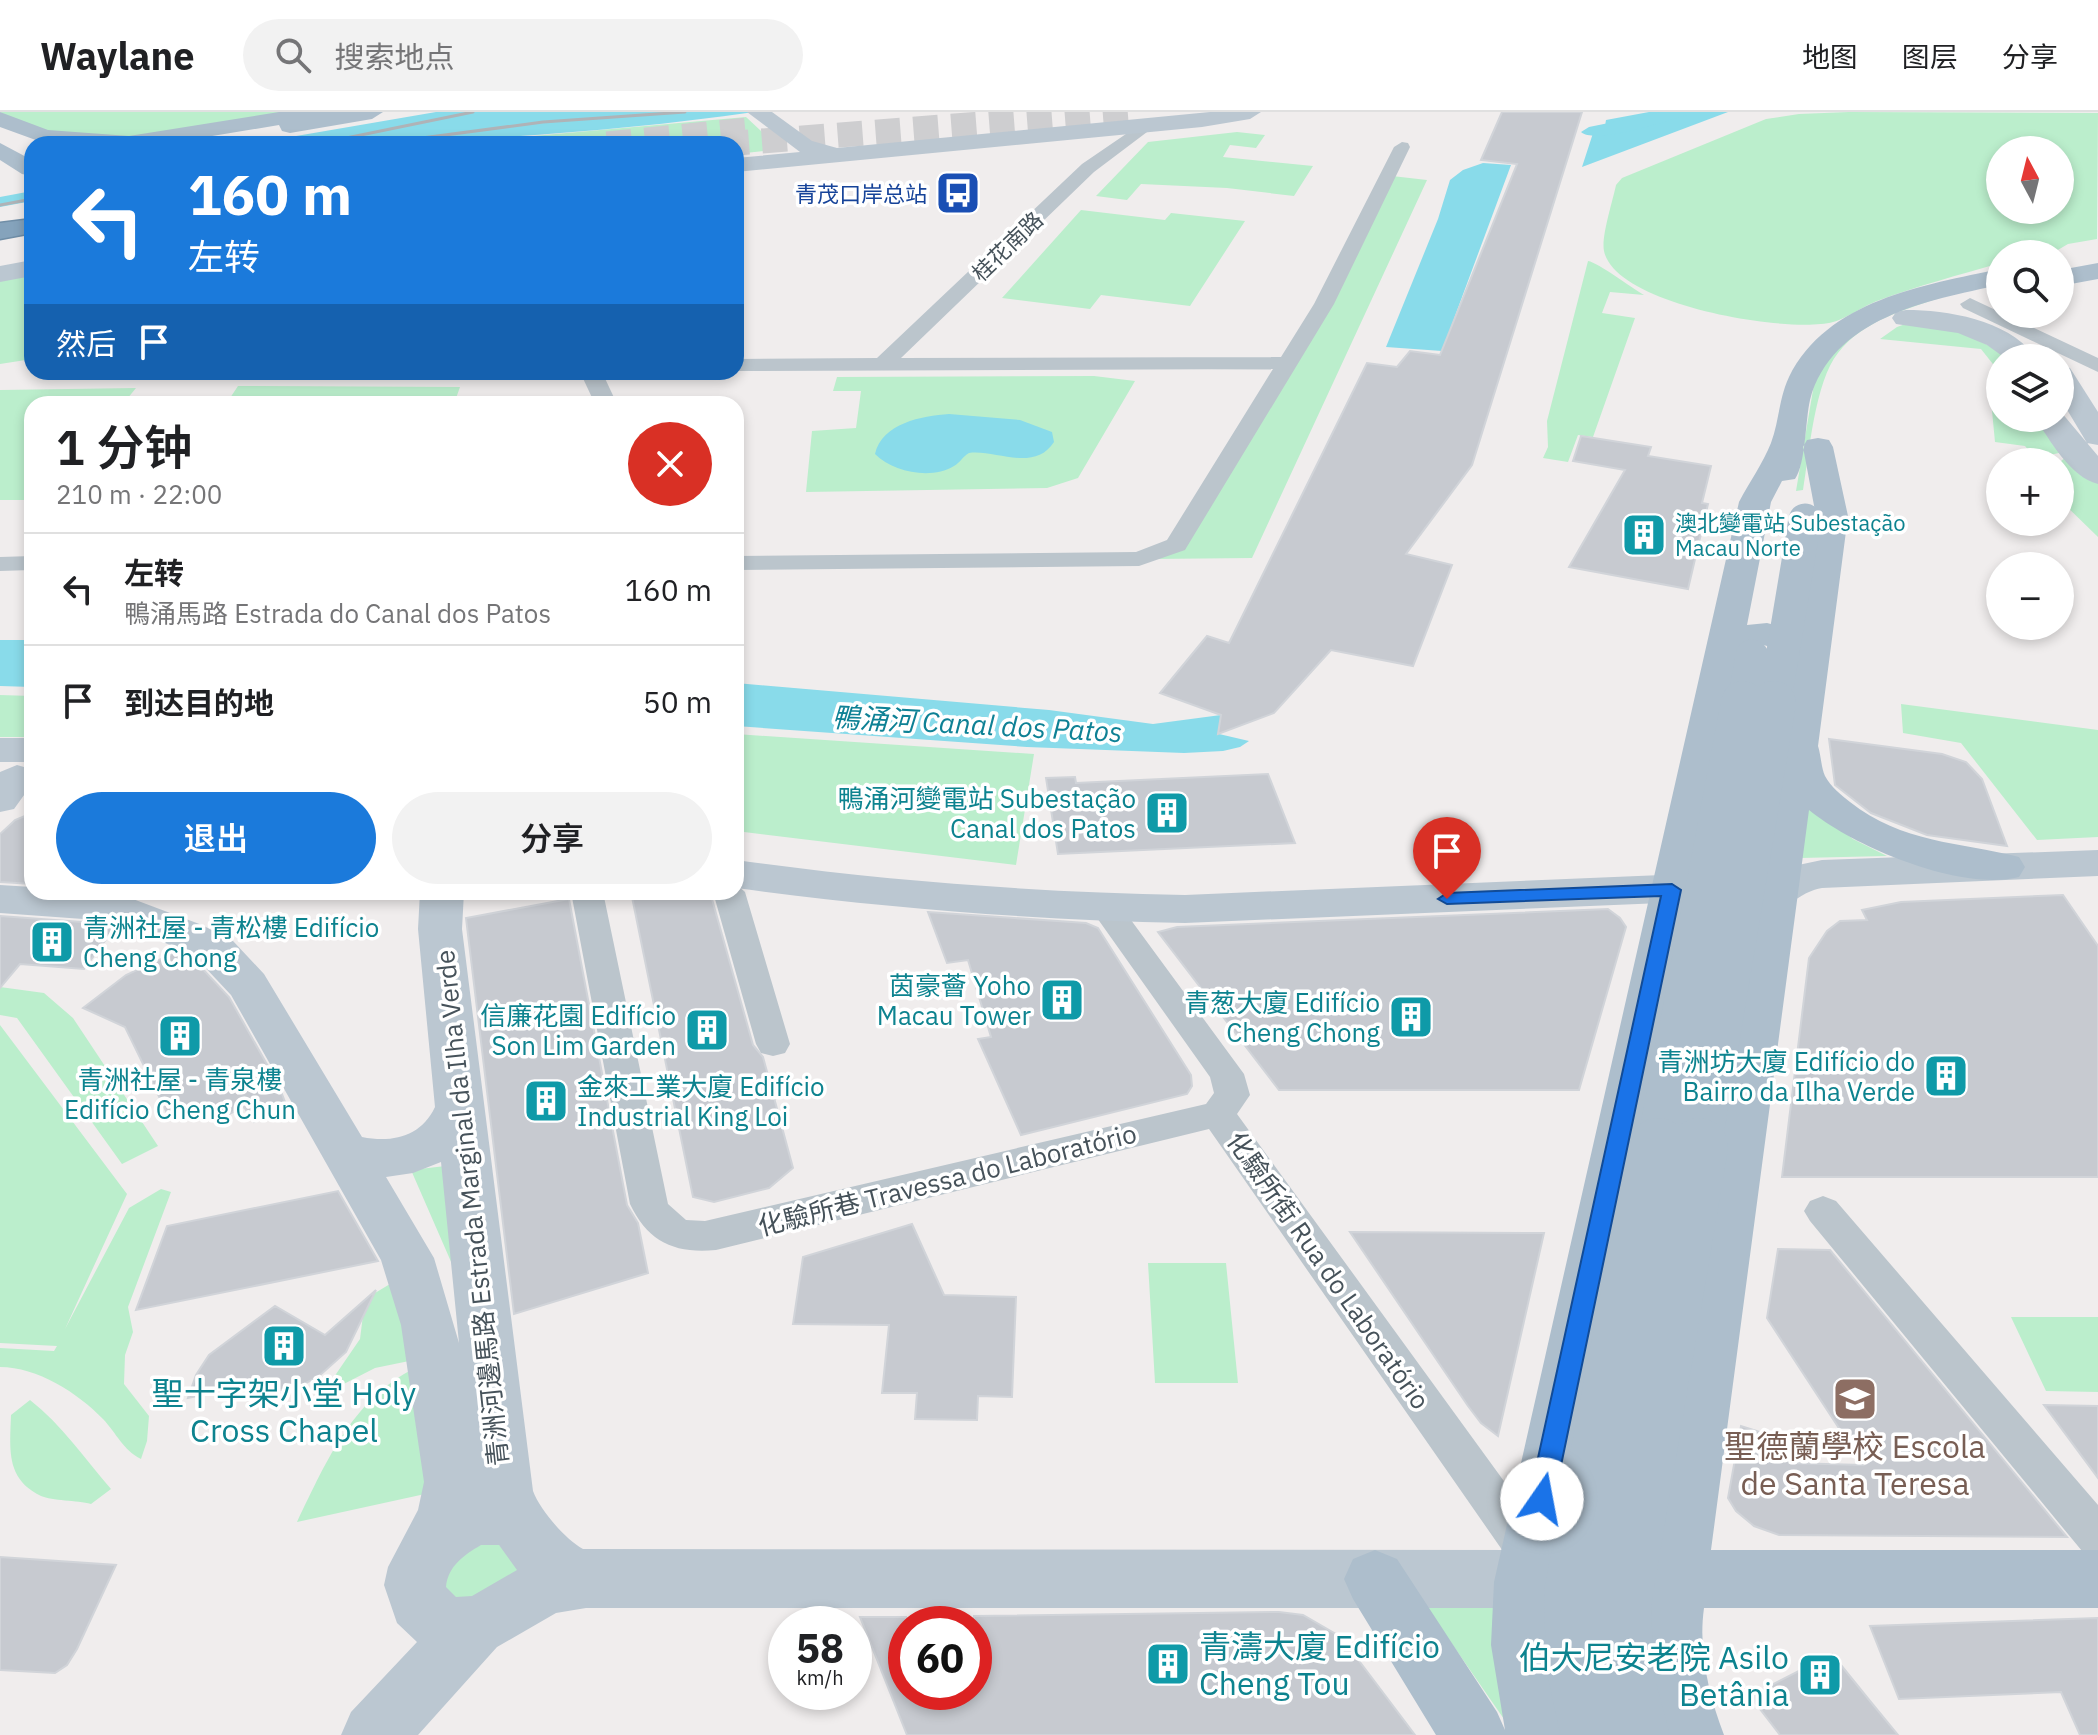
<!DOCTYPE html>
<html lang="zh">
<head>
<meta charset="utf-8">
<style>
	body { margin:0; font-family:"IBM Plex Sans","Noto Sans SC",sans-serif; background:#f2f2f2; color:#202124; height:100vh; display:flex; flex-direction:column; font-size:30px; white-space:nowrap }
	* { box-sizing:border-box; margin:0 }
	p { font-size:26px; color:#757577 }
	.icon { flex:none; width:44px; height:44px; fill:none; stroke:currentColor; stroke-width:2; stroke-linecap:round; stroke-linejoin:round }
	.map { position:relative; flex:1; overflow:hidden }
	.panel { position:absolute; left:24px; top:284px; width:720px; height:504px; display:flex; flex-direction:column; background:#fff; border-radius:24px; box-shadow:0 4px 12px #0003 }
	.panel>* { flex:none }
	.banner { position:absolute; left:24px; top:24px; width:720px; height:244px; border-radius:24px; box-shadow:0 4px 12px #0003; background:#1b7adb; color:#fff; overflow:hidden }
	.needle { width:52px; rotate:353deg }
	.controls { position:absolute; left:1986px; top:24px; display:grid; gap:16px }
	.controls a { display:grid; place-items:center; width:88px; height:88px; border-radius:50%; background:#fff; box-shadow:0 4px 12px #0003; font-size:40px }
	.speed { position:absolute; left:768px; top:1494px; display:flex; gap:16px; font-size:40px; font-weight:700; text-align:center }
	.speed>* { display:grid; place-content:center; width:104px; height:104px; border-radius:50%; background:#fff; box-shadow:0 4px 12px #0003; line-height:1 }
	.speed small { font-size:20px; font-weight:400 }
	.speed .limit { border:12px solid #d22; background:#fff; color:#111 }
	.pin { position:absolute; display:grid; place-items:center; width:68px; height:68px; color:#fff; margin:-82px -34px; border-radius:50% 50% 50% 0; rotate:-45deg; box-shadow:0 0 8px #0007 }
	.pin .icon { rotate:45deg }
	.me { position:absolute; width:88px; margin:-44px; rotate:12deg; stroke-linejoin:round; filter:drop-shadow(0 0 6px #0008) }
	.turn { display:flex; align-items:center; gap:28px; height:168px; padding:0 32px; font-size:36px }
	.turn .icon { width:104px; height:104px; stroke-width:2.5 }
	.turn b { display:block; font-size:56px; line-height:68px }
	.then { display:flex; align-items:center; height:76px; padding:0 32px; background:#0003; gap:16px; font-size:30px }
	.round { display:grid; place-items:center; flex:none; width:84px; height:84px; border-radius:42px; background:#f2f2f2 }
	.headline { display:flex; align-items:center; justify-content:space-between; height:136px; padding:0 32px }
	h1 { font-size:48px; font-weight:600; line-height:60px }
	.primary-button { display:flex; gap:16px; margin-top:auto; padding:16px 32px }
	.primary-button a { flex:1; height:92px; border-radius:48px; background:#1b7adb; color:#fff; font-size:32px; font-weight:600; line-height:92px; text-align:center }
	.primary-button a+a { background:#f2f2f2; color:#202124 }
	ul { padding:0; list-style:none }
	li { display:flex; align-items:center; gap:24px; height:112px; padding:0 32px; border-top:2px solid #e0e0e0 }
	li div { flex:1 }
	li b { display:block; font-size:30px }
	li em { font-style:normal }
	header { display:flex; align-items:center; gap:48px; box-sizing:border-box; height:112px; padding:0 40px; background:#fff; border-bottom:2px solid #e0e0e0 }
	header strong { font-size:38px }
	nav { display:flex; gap:44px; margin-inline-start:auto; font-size:28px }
	.search { width:560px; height:72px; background:#f2f2f2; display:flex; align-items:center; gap:20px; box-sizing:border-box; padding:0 28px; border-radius:44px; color:#757577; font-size:30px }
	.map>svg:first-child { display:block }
	.green { fill:#bec; fill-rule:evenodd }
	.water { fill:#89dbea }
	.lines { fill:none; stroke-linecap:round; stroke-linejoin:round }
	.canal { fill:#89dbea; fill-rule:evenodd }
	.building { fill:#c7cad0; stroke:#d1d4d9; stroke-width:2 }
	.highway-tunnel { stroke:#ceced0; stroke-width:25; stroke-dasharray:25 13; stroke-linecap:butt }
	.highway-casing { stroke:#708ea7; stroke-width:3 }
	.street { fill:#bbc5cc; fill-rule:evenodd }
	.secondary { fill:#bbc7d1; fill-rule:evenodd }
	.primary { fill:#adbecc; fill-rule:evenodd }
	.highway { fill:#85a3bc; fill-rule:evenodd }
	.rail { stroke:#afb3b7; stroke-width:3 }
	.primary-bridge-far2 { stroke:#adbecc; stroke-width:33 }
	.primary-bridge-far1 { stroke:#adbecc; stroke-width:44 }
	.primary-bridge { stroke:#adbecc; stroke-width:58 }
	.route { fill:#1a73e8; stroke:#114b97; stroke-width:2 }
	.labels { text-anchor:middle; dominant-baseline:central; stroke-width:7; stroke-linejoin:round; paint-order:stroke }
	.far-transit-label { font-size:22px; fill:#164399; stroke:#fff; text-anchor:end }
	.far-street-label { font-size:22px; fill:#46525a; stroke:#fff }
	.far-culture-label { font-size:22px; fill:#0d838f; stroke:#fff; text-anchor:start }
	.culture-label { font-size:26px; fill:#0d838f; stroke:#fff; text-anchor:end }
	.street-label { font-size:26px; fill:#46525a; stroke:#fff }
	.water-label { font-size:28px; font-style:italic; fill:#0e8195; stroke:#fff }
	.near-culture-label { font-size:32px; fill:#0d838f; stroke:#fff }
	.near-education-label { font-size:32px; fill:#785e54; stroke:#fff }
</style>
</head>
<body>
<header>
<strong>Waylane</strong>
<div class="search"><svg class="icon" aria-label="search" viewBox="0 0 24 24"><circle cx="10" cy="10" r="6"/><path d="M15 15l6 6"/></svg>搜索地点</div>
<nav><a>地图</a><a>图层</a><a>分享</a></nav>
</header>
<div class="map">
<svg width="2098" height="1623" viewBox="0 0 2098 1623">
	<rect width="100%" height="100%" fill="#f0eded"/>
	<path class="green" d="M0 0H317L131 30 44 24Z
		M1849 0 2098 1 2097 127 2068 132 2051 142H2000V151C1959 163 1917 174 1877 189 1864 194 1843 208 1833 210 1788 222 1615 193 1604 139 1601 125 1613 88 1616 73L1622 66 1766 7 1799 2ZM2000 38H2060V98H2000Z
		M746 5 776 33 764 39 736 42V32L466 30Z
		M1237 20 1265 23 1256 36 1230 33 1223 45 1313 54 1294 84 1227 76 1141 72 1127 88 1096 84 1148 30Z
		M1392 64 1427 68 1252 446 1151 447 1184 435Z
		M1081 98 1165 108 1171 101 1245 109 1190 194 1101 183 1090 197 1002 186Z
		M1588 149C1599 151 1630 175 1644 183L1610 180 1602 201 1635 206 1593 325 1578 323 1568 350 1543 346 1548 335 1547 309Z
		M32 157V247L0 252V164Z
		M1940 186C1905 197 1861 210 1838 241 1815 269 1809 342 1803 378L1796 379 1814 272 1829 242 1845 228 1895 197Z
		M1911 210H1939L2015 246H2000V261L1981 237 1880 227 1897 215Z
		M1094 264 1135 269 1078 366 1047 376 806 380 812 319 856 316 861 279H833L837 265Z
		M238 274 460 275 454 292H238L242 286H230Z
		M2000 275V306H2039L2064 334 2059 341C2044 344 2035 347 2025 334L1995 330 1990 278Z
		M136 276 123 292H32V388H0V278Z
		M2068 343 2098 371V425L2060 388V350Z
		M0 583 32 584V625H0Z
		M1901 592 2098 618V725L2037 728 1961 631 1903 621Z
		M736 622 1034 642 1016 753 736 719Z
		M1807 690 1853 727 1887 744 1800 746Z
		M0 875 44 881 73 906 158 1034 122 1052 17 906 0 903Z
		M0 913 127 1082 65 1217 129 1096 161 1077 171 1080 128 1195 133 1220 125 1243 124 1272 149 1304 147 1329 141 1347C123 1338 117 1322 103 1307 78 1281 37 1255 0 1255V1236L54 1239 57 1234 0 1231Z
		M454 1053 459 1168 411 1058Z
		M1148 1151H1226L1238 1271H1155Z
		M390 1172 414 1248 375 1256 332 1278 334 1265 360 1227 365 1187Z
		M2011 1205H2098V1280L2046 1279Z
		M421 1253 425 1382 297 1410C328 1346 354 1284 421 1253Z
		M30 1288C62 1313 84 1346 111 1377L91 1392C77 1388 52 1389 41 1384 5 1367 10 1336 11 1303Z
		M484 1417 524 1459 447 1498 433 1451Z
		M1510 1486 1515 1623 1423 1490Z"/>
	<path class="water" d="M436 0H754C587 24 418 32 249 32Z
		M1649 0H1728L1582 55 1595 15 1605 14 1606 8Z
		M1483 51 1511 53 1442 239 1386 235 1438 107 1450 68 1463 58Z
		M949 302 1020 308 1052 320 1054 330C1034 361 995 337 969 341 962 345 961 350 954 354 931 368 893 360 875 342 882 311 922 304 949 302Z
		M0 528H32V575L0 574Z
		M736 571 1049 598 1153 612 1221 603 1219 622 1249 629 1240 635 1223 639 1184 641 1027 635 736 614Z"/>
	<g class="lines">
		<path class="canal" d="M1663 0H1689L1687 3C1666 9 1596 33 1581 20L1589 15Z
			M32 79V89L0 95V85Z"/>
	</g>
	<path class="building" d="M1502 0H1582L1472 353 1406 442 1452 453 1413 554 1331 538 1274 601 1218 622 1221 603 1160 581 1207 524 1229 531 1367 251 1397 255 1410 239 1440 243 1517 52 1481 48Z
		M1581 324 1651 335 1648 344 1711 354 1702 391 1708 392 1688 477 1569 455 1625 358 1573 349Z
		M1829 627 1942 642 1966 650 1982 667 2007 734 1927 723 1871 701 1835 673Z
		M1268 662 1295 731 1058 742 1046 666 1075 665 1076 671Z
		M32 701V772L0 770V722L15 708Z
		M631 780H710L753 933 763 945 793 1056 769 1076 714 1090 693 1085Z
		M2063 783 2098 834V1065H1782L1809 846 1827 819 1840 809 1867 808 1862 798 1901 790Z
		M569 787 627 1093 638 1111 648 1161 514 1202 466 806Z
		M1608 797 1620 806 1626 815 1579 978H1279L1158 820 1177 815Z
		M928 800 1086 811 1098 816 1191 963 1192 974 1187 982 1021 1023 978 927 991 925 968 848 947 851Z
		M0 804 110 812 116 814 84 857 20 852 0 876Z
		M176 840 199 853 229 885 278 972 287 995 254 1010 244 995 229 1002 226 998 212 1003 209 998 201 1002 197 996 183 1001 179 996 167 1001 125 915 83 896 126 863Z
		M338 1079 378 1149 136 1198 167 1114Z
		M912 1112 944 1183 1016 1185 1012 1285 978 1284 977 1308 915 1307 917 1281H882L889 1213 793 1212 803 1145Z
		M1350 1120 1544 1121 1498 1324 1481 1311 1468 1294Z
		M1778 1137 1830 1138 2067 1425 1779 1423 1754 1414 1736 1399 1728 1386 1741 1314 1789 1329V1351L1863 1353 1767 1206Z
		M376 1178 346 1240 318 1265 298 1275 275 1279 238 1276 188 1286 196 1263 209 1243 275 1194 325 1223Z
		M2044 1293 2098 1294V1366Z
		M0 1445 116 1453 77 1537 67 1553 55 1561 0 1558Z
		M1279 1500 1303 1503 1341 1525 1415 1623H907L860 1505H906V1580H974V1504Z
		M2098 1506V1623H2080L2061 1580 1899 1587 1870 1514Z
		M1832 1542 1870 1589 1898 1623H1780L1750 1584Z"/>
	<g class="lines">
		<path class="highway-tunnel" d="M607 32 756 17
			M724 32 1135 0"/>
		<g class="highway-casing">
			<path id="highway" d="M32 107V121L0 127V111Z"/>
		</g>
		<path class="street" d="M1145 9 1151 11V17L1094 60 901 246 1281 245 1314 192 1394 35 1402 30 1408 31 1410 35 1334 192 1188 433 1185 438 1139 454 736 458V444L1136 440 1167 428 1273 257 736 259V247L877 246 1082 52Z
			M1970 186 2098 246V260L1963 196 1960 192Z
			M580 260H602L617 292H595Z
			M32 444V458L0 459V445Z
			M736 772 745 780 790 932 785 941 773 944 761 941 756 932 713 780H736Z
			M571 780H603L668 1092 686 1108 705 1109 1206 992 1214 981 1210 965 1090 796 1095 789 1106 786 1117 789 1244 962 1250 983 1237 1002 1546 1427 1552 1441 1546 1455 1530 1461 1514 1455 1209 1017 716 1138C675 1142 648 1130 630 1092Z
			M1823 1084 1836 1089 2098 1393V1445L2082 1439 1810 1109 1804 1099 1810 1089Z"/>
		<path class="secondary" d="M747 0H772L812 29 837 36 1210 0H1261L1250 7 1202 15 736 60V46L800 40Z
			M32 148V164L0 170V154Z
			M1906 198C1948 198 2010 208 2036 246H2005L1987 233 1958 221 1896 212 1892 206 1896 200Z
			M2060 253 2070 256 2098 300V333L2087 331 2060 286Z
			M2061 300 2098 344V372C2070 365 2050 328 2035 306H2060Z
			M0 626H32V650H0Z
			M17 653 31 657 32 672 14 697 0 700V660Z
			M2098 738V764L1822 776C1795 781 1792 800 1762 792L1755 782 1775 758 1822 748Z
			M736 748C885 769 1034 780 1185 783L1710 761 1725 765 1732 775 1725 785 1710 789 1185 811C1034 808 885 796 736 776Z
			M0 773 32 775V780L117 781 202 813 233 829 264 862 362 1025C392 1031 421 1025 435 995L418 817 420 780H464L462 817 533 1379C540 1398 565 1427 583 1437L1525 1438 1547 1447 1556 1467 1547 1487 1525 1496H586L556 1501 497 1535 418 1623H341L351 1600 417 1530 397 1511 384 1473 388 1455 418 1398 424 1370 401 1213 381 1148 231 883 201 851 170 833 111 809 0 801ZM441 1050 459 1231 434 1146 386 1065 413 1061ZM481 1433H499L517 1458 472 1484 456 1485 446 1475C448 1454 464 1443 481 1433Z"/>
		<path class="primary" d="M0 0 48 18 129 24 279 0H383L372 7 290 21 282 19 279 13 164 32 44 31 0 15Z
			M0 31 32 48V64L22 62 0 48Z
			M2098 151V167L2060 174V158Z
			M2000 157V173C1928 188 1832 206 1810 288 1805 310 1806 351 1795 367L1782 369 1771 390 1747 513 1767 511 1797 519 1816 404 1803 335 1807 328 1818 326 1829 328 1833 335 1848 404 1818 634C1821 643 1821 655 1825 664 1831 675 1841 683 1850 690 1902 731 1959 730 2019 745L2025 755 2019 765C1962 780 1854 735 1809 698L1711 1438H2098V1496H1704C1698 1539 1709 1583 1724 1623H1658L1640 1550 1642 1486 1625 1479 1616 1459 1625 1439 1651 1432 1793 547 1774 536 1760 532 1751 540 1736 567 1556 1470 1555 1533 1572 1623H1436L1353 1487 1344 1467 1353 1447 1375 1438 1397 1447 1497 1600 1505 1618 1491 1533 1494 1470 1739 390C1749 371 1763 351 1771 331 1779 310 1779 286 1789 265 1827 188 1924 173 2000 157Z"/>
		<use href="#highway" class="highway"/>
		<path class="rail" d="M317 32 473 0
			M354 32 385 27
			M377 32 543 10 685 0
			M0 93 32 87"/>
		<path class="primary-bridge-far2" d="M1743 593 1752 544
			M1774 593 1805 408"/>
		<path class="primary-bridge-far1" d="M1658 1037 1743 591
			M1699 1037 1774 591"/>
		<path class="primary-bridge" d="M1590 1623 1575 1553 1573 1481 1658 1035
			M1640 1623 1625 1567 1622 1492 1699 1035"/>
	</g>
	<path class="route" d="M1672 772 1681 778 1554 1387 1550 1395 1542 1398 1533 1395 1529 1387 1661 784 1447 792 1438 787 1447 781Z"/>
	<defs>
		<g id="bus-square" transform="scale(2.3)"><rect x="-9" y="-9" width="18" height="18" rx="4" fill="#1a4fb4" stroke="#fff"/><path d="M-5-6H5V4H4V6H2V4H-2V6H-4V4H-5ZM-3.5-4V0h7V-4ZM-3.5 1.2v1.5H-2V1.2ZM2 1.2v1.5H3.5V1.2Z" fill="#fff"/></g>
		<g id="building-square" transform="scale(2.3)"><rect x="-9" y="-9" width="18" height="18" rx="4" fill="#0f9aa8" stroke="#fff"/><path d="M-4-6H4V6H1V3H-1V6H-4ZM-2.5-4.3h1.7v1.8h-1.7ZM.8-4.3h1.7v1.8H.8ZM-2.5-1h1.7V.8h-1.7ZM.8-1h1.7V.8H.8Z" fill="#fff"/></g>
		<g id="school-square" transform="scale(2.3)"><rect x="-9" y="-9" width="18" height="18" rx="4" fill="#8d6e63" stroke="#fff"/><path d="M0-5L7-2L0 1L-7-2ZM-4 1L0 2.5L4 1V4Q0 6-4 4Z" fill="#fff"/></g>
	</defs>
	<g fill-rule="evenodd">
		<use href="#bus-square" x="958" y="81"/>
		<use href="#building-square" x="1644" y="423"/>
		<use href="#building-square" x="1167" y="701"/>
		<use href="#building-square" x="52" y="830"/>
		<use href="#building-square" x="1062" y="888"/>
		<use href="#building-square" x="1411" y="905"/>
		<use href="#building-square" x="707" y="918"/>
		<use href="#building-square" x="180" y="924"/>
		<use href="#building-square" x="1946" y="964"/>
		<use href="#building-square" x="546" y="989"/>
		<use href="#building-square" x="284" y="1234"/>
		<use href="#school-square" x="1855" y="1287"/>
		<use href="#building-square" x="1168" y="1552"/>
		<use href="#building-square" x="1820" y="1563"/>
	</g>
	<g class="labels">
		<g class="far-transit-label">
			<text x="927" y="81">青茂口岸总站</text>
		</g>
		<g class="far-street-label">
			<text transform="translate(1007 134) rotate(-44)">桂花南路</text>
		</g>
		<g class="far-culture-label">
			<text x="1675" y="410">澳北變電站 Subestação<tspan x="1675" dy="25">Macau Norte</tspan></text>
		</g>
		<g class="culture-label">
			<text x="1136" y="686">鴨涌河變電站 Subestação<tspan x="1136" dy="30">Canal dos Patos</tspan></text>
			<text x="83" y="815" text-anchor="start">青洲社屋 - 青松樓 Edifício<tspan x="83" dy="30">Cheng Chong</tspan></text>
			<text x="1031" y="873">茵豪薈 Yoho<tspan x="1031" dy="30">Macau Tower</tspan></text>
			<text x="1380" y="890">青葱大廈 Edifício<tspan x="1380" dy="30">Cheng Chong</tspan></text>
			<text x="676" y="903">信廉花園 Edifício<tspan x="676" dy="30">Son Lim Garden</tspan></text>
			<text x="1915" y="949">青洲坊大廈 Edifício do<tspan x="1915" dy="30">Bairro da Ilha Verde</tspan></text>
			<text x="180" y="967" text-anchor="middle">青洲社屋 - 青泉樓<tspan x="180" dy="30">Edifício Cheng Chun</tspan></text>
			<text x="577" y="974" text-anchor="start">金來工業大廈 Edifício<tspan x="577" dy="30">Industrial King Loi</tspan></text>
		</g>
		<g class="street-label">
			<text transform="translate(947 1067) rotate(-14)">化驗所巷 Travessa do Laboratório</text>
			<text transform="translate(471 1096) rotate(-96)">青洲河邊馬路 Estrada Marginal da Ilha Verde</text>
			<text transform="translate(1329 1158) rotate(55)">化驗所街 Rua do Laboratório</text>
		</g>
		<g class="water-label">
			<text transform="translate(977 612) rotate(3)">鴨涌河 Canal dos Patos</text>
		</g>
		<g class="near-culture-label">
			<text x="284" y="1281">聖十字架小堂 Holy<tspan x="284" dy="37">Cross Chapel</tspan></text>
			<text x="1199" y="1534" text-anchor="start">青濤大廈 Edifício<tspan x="1199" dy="37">Cheng Tou</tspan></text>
			<text x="1789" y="1545" text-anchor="end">伯大尼安老院 Asilo<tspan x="1789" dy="37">Betânia</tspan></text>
		</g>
		<g class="near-education-label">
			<text x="1855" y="1334">聖德蘭學校 Escola<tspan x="1855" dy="37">de Santa Teresa</tspan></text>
		</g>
	</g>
</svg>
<div class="controls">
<a><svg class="needle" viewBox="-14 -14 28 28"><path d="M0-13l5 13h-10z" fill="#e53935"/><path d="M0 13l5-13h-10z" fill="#757577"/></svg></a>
<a><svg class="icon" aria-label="search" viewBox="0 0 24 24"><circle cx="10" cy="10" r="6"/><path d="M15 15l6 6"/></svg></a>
<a><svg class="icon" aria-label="layers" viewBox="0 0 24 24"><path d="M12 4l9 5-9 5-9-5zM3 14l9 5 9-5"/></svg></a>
<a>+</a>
<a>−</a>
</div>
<div class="speed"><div>58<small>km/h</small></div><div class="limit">60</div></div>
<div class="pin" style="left:1447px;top:787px;background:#d93025"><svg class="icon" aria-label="arrive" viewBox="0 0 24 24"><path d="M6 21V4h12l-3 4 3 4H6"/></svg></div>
<svg class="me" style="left:1542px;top:1387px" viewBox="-20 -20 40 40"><circle r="19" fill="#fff"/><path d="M0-13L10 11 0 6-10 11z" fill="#1a73e8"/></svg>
<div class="banner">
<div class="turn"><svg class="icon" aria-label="left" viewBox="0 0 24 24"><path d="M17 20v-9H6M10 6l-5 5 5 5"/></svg><div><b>160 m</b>左转</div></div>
<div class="then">然后<svg class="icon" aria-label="arrive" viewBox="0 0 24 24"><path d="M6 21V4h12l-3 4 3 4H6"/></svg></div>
</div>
<section class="panel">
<div class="headline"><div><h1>1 分钟</h1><p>210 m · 22:00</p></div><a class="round" style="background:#d93025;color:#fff"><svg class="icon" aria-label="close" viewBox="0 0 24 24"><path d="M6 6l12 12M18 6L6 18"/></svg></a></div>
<ul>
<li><svg class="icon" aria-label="left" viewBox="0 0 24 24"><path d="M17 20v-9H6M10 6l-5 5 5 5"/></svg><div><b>左转</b><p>鴨涌馬路 Estrada do Canal dos Patos</p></div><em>160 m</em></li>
<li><svg class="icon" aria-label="arrive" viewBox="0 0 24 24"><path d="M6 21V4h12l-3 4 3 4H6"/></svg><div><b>到达目的地</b></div><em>50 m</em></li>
</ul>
<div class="primary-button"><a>退出</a><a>分享</a></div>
</section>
</div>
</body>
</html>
